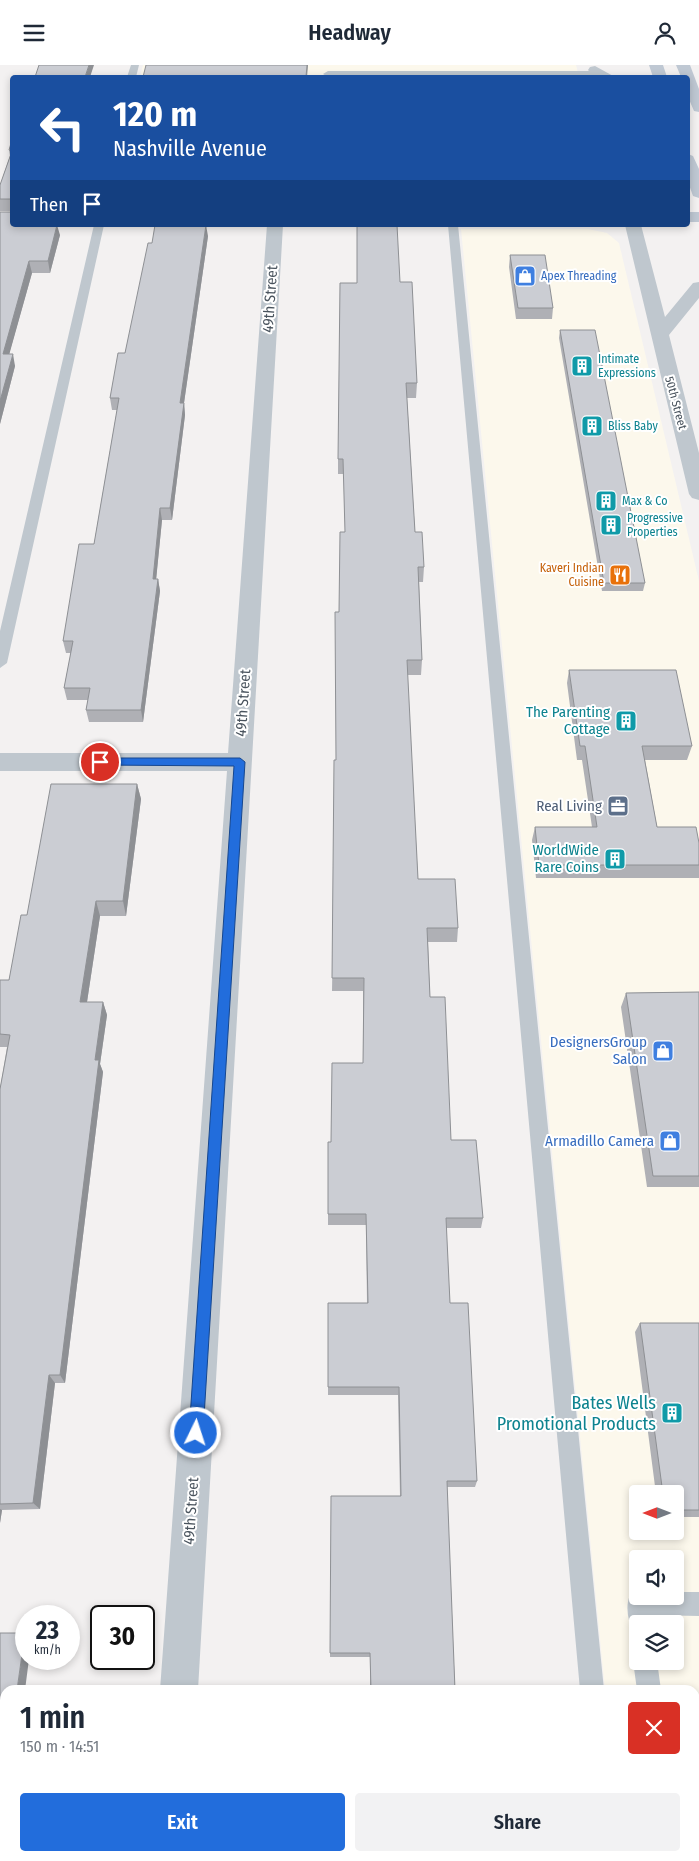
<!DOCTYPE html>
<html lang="en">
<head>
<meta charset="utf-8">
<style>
	body { margin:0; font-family:"Fira Sans Condensed",sans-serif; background:#f2f2f3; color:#1f2937; height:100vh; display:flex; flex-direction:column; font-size:19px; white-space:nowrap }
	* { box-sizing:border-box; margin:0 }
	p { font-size:16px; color:#747a83 }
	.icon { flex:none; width:28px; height:28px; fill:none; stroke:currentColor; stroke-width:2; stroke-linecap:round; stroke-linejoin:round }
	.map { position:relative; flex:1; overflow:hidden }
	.side { position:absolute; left:0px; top:1620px; width:700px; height:176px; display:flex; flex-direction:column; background:#fff; border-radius:15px 15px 0 0; box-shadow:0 2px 8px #0003 }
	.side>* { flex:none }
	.top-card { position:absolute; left:10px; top:10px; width:680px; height:152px; border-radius:5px; box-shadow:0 2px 8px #0003; background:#1a4fa0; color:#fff; overflow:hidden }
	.needle { width:32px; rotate:270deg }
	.controls { position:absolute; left:629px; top:1420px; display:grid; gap:10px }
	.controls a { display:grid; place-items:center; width:55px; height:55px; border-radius:5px; background:#fff; box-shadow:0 2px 8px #0003; font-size:25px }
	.speed { position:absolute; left:15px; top:1540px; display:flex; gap:10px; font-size:25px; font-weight:700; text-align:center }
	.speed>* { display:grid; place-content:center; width:65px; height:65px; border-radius:50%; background:#fff; box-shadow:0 2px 8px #0003; line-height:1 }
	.speed small { font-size:12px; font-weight:400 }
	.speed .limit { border:2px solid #111; border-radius:8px; background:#fff; color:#111 }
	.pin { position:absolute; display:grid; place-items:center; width:42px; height:42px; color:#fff; margin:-21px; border:2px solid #fff; border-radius:50%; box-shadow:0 1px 5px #0007 }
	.me { position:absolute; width:55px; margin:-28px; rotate:4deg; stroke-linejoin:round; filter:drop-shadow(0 0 4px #0008) }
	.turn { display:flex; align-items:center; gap:18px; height:105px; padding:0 20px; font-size:22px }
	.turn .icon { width:65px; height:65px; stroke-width:2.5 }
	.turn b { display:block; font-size:35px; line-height:42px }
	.then { display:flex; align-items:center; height:48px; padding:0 20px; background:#0003; gap:10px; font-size:19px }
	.round { display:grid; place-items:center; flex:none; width:52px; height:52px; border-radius:5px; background:#f2f2f3 }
	.head { display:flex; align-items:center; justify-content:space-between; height:85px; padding:0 20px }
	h1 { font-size:30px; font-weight:600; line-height:38px }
	.cta { display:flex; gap:10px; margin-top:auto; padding:10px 20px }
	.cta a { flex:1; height:58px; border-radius:5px; background:#226ddc; color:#fff; font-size:20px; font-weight:600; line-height:58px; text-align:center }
	.cta a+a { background:#f2f2f3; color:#1f2937 }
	header { display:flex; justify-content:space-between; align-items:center; height:65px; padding:0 20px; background:#fff; font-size:22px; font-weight:600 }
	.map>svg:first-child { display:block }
	.commercial { fill:#fcf8ec; fill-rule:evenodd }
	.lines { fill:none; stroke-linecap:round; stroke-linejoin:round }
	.lane { fill:#bfc7ce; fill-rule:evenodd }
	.street { fill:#bfc7ce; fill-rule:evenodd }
	.secondary { fill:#bfc8d3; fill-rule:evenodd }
	.wall { fill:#afb0b5 }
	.shaded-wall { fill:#8e9094 }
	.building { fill:#cbcdd3; stroke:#8e9094 }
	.route { fill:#226ddc; stroke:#16478f }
	.labels { text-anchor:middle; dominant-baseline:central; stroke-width:4; stroke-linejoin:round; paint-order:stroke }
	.far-shop-label { font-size:12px; fill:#366cbe; stroke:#fff; text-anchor:start }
	.far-culture-label { font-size:12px; fill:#0d838f; stroke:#fff; text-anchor:start }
	.far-street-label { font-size:12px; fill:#49535d; stroke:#fff }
	.far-food-label { font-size:12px; fill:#c56008; stroke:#fff; text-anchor:end }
	.street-label { font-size:15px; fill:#49535d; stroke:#fff }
	.culture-label { font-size:15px; fill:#0d838f; stroke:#fff; text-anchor:end }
	.service-label { font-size:15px; fill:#4e5e75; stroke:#fff; text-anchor:end }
	.shop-label { font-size:15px; fill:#366cbe; stroke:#fff; text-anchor:end }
	.near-culture-label { font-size:18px; fill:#0d838f; stroke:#fff; text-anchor:end }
</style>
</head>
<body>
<header><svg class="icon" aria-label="menu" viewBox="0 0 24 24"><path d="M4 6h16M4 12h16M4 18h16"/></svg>Headway<svg class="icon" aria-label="person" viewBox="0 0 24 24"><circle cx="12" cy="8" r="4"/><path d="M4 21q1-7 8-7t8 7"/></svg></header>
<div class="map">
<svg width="699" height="1796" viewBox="0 0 699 1796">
	<rect width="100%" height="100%" fill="#f3f1f1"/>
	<path class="commercial" d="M143 0H576L579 12H140Z
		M461 164H588L607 168 619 178 699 516V1796H622V1791H695V1625H605ZM638 1429H675V1466H638ZM638 1494H675V1531H638ZM638 1559H675V1596H638Z"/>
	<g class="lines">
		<path class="lane" d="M131 0H139L136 12H127Z
			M595 6 598 7V11L328 12 323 9 328 6Z
			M94 160H104L7 598 0 603V566Z
			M448 160H458L604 1625H580Z
			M638 1526V1531H675V1527H699V1551L652 1550 653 1559H638V1569L633 1567C628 1555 625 1542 630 1530Z
			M636 1587 638 1596H657L661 1625H637L633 1596Z
			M695 1653H699V1677H695Z
			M595 1791H621L622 1796H596Z"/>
		<path class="street" d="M595 1 615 12C605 13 595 14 588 5L590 2Z
			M267 160H283L198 1625H160L227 706H0V688H228Z
			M625 160H641L665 252 693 218 699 217V233L669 270 699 388V435L692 433 689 429Z
			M148 1791H188V1796H148Z"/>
		<path class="secondary" d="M649 0H663L667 12H653Z
			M676 0H690L699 24V47L694 46 688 32V12H681Z
			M688 89 693 91 699 104V133L693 131 688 117Z
			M688 147H699V157H688Z"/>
	</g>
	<path class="wall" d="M12 75V160L60 170 50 208H32L9 289 15 301 0 359V147H11V146H0V120L10 91 9 85Z
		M208 171 184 338 185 350 172 455H162L156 514H158L160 526 143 657H89L86 645 88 635H67L64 623 71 588H66L63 576 94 479 117 345H112L110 333 125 288 152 178Z
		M510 190 553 243 552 254H516L509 202Z
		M400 217 417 318 416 333H407L415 467 424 502 423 517H419L422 595 421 610H407L418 814 458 863 457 877H428L430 932 451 1075 483 1153 481 1163H446L450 1238 477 1416 475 1422H447L455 1625H370V1592H330V1588L400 1431 398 1330H328V1322L367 1238 366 1160H328V1149L331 1077 363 998V926H332L336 695 339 547 345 467 344 409H338V394Z
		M560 265 645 518 643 526H602L559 273Z
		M569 605 692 681 687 695H645L657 762 699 778V813H536L532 775 535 762H592L582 695H577L567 618Z
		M137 719 141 734 126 851H100L87 937H103L107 950 100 999 103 1007 65 1318H55L40 1444 2 1445 0 1458V1024L7 982H0V915H9L27 850Z
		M699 927V1122H647L621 942 626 928Z
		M640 1258H699V1452H675V1429H656L635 1267Z
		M695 1752H699V1796H628L627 1791H695Z
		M377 1791H491L333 1796 334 1793H377Z"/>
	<path class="shaded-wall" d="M89 0H94L90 12H85Z
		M307 0H308L307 12H306Z
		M57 160 60 170 50 208 48 196Z
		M206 160 208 171 184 338 185 350 172 455 170 443 180 338Z
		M29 196 32 208 6 301 3 289Z
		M13 289 15 301 0 359V336Z
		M160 443 162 455 155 526 153 514Z
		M158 514 160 526 143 657 141 645Z
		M137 719 141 734 126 851 123 836Z
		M96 836 100 851 85 950 80 937Z
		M103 937 107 950 100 999 103 1007 65 1318 60 1310 95 995Z
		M49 1310 55 1318 40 1444 33 1438Z
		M0 1444 2 1445 0 1458Z
		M25 1568 26 1569V1594H29L25 1625H17Z
		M5 1722V1787L4 1796H0V1762Z"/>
	<path class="building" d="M39 0H89L85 12H35Z
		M146 0H307L306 12H143Z
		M12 75V160H57L48 196H29L3 289H13L0 336V147H11V134H0V120L12 86 9 85Z
		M155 160H206L180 338H184L170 443H160L153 514H158L141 645H86L90 623H64L73 576H63L79 479H94L119 333H110L118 288H125L148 178H152Z
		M357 160H397L400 217H412L417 318H406L415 467H422L424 502H418L422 595H407L418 814H455L458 863H427L430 932H445L451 1075H476L483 1153H446L450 1238H468L477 1416H447L455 1625H371L370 1588H330L331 1431H401L399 1322H328V1238H368L366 1149H328V1077H331L332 998H363L364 913H332L334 695H336L335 547H339L340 467H345L343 394H338L340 218H357Z
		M510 190H545L553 243H518Z
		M560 265H595L645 518H604Z
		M569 605H676L692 681H642L657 762H696L699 778V800H539L535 762H597L585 681H580Z
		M51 719H137L123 836H96L80 937H103L95 995H99L60 1310H49L33 1438 0 1439V1024L10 970 0 969V915H9L21 850H27Z
		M699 927V1111H653L626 928Z
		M640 1258H699V1445H675V1429H663Z
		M0 1568H25L17 1625H5V1722L0 1762Z
		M695 1753H699V1796H634V1791H695Z
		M377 1791H491L492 1796H333L334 1795H377Z"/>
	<path class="route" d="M100 693H240L245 697 203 1368 201 1373 196 1375 191 1373 189 1368 234 701 100 700 95 697Z"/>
	<defs>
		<g id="shop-square" transform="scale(1.125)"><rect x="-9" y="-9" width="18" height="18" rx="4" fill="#3f7fe0" stroke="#fff"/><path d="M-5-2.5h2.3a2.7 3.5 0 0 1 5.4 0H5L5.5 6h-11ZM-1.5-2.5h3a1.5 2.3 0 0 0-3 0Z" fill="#fff"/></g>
		<g id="building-square" transform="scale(1.125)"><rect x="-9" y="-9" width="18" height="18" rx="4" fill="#0f9aa8" stroke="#fff"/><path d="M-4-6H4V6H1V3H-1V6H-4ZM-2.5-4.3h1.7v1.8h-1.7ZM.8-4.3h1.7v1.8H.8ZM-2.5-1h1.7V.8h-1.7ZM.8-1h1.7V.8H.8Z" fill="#fff"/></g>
		<g id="restaurant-square" transform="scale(1.125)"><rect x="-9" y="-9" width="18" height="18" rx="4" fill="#e8710a" stroke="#fff"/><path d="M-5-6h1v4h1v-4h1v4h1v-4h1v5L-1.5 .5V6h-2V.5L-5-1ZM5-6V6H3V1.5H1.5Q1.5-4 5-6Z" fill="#fff"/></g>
		<g id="office-square" transform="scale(1.125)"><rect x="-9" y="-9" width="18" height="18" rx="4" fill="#5c6f8a" stroke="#fff"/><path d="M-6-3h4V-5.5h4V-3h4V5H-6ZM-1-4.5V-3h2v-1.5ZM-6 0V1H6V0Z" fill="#fff"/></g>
	</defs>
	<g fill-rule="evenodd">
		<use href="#shop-square" x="525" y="211"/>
		<use href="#building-square" x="582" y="301"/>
		<use href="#building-square" x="592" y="361"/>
		<use href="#building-square" x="606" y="436"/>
		<use href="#building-square" x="611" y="460"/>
		<use href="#restaurant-square" x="620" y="510"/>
		<use href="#building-square" x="626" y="656"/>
		<use href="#office-square" x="618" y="741"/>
		<use href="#building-square" x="615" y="794"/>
		<use href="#shop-square" x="663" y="986"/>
		<use href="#shop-square" x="670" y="1076"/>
		<use href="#building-square" x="672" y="1348"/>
	</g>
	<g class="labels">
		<g class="far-shop-label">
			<text x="541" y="211">Apex Threading</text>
		</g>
		<g class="far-culture-label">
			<text x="598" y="294">Intimate<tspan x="598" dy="14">Expressions</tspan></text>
			<text x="608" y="361">Bliss Baby</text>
			<text x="622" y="436">Max &amp; Co</text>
			<text x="627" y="453">Progressive<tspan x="627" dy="14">Properties</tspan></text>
		</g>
		<g class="far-street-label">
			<text transform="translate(676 338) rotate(75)">50th Street</text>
		</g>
		<g class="far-food-label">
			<text x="604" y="503">Kaveri Indian<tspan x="604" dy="14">Cuisine</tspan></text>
		</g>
		<g class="street-label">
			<text transform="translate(270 234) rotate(-86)">49th Street</text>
			<text transform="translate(243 638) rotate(-86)">49th Street</text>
			<text transform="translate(191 1446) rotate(-86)">49th Street</text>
		</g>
		<g class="culture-label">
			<text x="610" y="647">The Parenting<tspan x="610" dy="17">Cottage</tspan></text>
			<text x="599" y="785">WorldWide<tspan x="599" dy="17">Rare Coins</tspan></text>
		</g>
		<g class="service-label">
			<text x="602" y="741">Real Living</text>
		</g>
		<g class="shop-label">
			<text x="647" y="977">DesignersGroup<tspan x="647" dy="17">Salon</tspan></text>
			<text x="654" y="1076">Armadillo Camera</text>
		</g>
		<g class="near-culture-label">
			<text x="656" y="1338">Bates Wells<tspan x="656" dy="21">Promotional Products</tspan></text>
		</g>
	</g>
</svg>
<div class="controls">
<a><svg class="needle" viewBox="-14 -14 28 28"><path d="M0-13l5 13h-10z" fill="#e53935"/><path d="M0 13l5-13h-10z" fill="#747a83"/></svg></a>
<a><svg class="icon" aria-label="sound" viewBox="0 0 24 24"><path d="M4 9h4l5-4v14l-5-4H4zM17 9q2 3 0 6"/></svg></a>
<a><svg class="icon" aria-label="layers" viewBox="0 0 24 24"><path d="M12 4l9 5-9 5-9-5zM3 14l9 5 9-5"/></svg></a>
</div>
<div class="speed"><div>23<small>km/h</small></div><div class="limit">30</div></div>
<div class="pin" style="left:100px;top:697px;background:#d93025"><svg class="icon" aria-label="arrive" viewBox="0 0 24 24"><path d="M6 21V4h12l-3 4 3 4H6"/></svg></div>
<svg class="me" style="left:196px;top:1368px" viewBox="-20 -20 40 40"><circle r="17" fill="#226ddc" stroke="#fff" stroke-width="3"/><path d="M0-11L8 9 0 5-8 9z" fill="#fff"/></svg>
<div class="top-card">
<div class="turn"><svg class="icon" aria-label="left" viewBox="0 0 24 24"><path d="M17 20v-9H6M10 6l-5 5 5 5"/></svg><div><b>120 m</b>Nashville Avenue</div></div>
<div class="then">Then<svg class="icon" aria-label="arrive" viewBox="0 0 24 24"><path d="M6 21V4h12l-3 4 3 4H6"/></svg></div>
</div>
<section class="side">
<div class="head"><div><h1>1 min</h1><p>150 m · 14:51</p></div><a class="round" style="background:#d93025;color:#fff"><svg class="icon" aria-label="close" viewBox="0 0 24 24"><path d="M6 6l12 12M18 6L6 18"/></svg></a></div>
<div class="cta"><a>Exit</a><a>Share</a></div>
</section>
</div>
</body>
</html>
